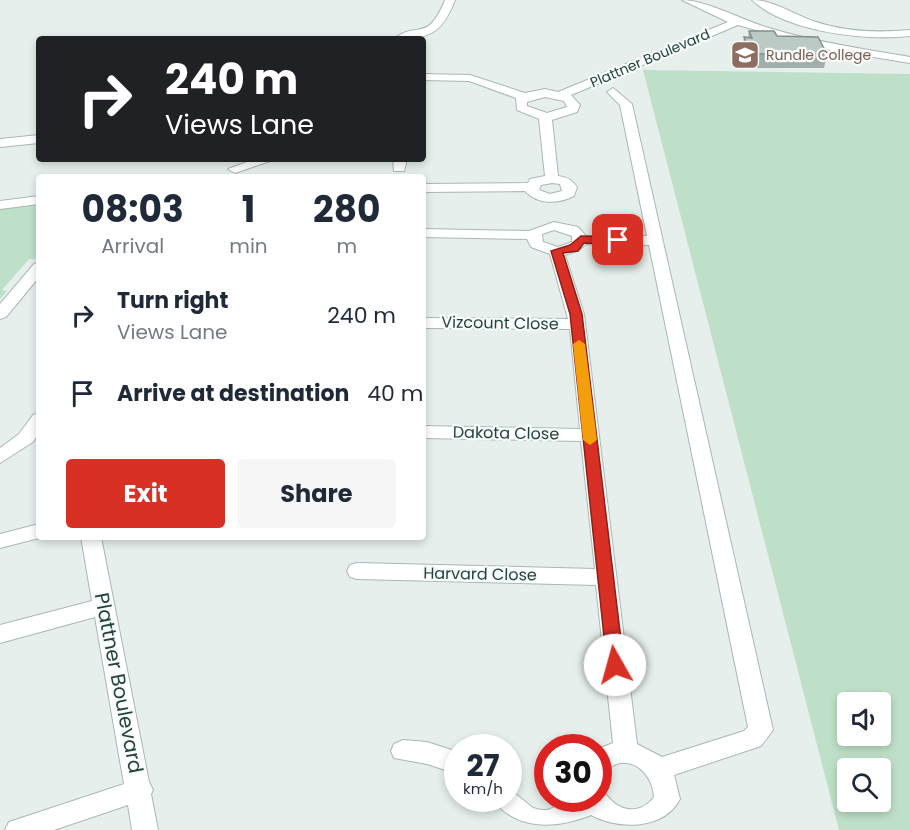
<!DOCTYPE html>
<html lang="en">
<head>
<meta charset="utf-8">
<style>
	body { margin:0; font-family:Poppins,sans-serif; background:#f6f6f7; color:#1f2937; height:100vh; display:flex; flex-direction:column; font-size:22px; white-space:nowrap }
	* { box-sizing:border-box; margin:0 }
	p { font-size:20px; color:#747a83 }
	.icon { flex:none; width:33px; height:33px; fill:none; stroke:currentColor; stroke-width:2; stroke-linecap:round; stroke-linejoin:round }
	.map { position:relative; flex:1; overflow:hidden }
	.details { position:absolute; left:36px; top:174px; width:390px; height:366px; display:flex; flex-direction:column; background:#fff; border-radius:6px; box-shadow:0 3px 9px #0003 }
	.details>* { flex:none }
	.banner { position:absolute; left:36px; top:36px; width:390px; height:126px; border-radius:6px; box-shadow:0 3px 9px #0003; background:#202124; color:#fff; overflow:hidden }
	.buttons { position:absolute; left:837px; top:692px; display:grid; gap:12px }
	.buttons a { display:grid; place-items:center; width:54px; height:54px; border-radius:6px; background:#fff; box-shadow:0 3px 9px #0003; font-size:30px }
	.speed { position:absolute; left:444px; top:734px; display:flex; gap:12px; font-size:30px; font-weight:700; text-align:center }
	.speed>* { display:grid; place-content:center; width:78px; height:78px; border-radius:50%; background:#fff; box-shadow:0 3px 9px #0003; line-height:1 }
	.speed small { font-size:15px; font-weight:400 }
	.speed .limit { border:9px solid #d22; background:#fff; color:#111 }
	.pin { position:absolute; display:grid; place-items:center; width:51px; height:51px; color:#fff; margin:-26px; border-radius:12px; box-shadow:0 3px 9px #0006 }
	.me { position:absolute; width:66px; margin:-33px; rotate:353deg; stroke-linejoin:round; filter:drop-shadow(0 0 4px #0008) }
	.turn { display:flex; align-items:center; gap:21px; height:126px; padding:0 30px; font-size:27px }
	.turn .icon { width:78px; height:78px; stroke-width:2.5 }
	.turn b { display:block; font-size:42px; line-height:51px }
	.eta { display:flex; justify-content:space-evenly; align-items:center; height:102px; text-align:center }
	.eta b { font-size:36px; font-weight:700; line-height:42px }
	.cta { display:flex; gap:12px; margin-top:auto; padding:12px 30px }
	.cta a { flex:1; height:69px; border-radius:6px; background:#d93025; color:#fff; font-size:24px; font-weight:700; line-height:69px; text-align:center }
	.cta a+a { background:#f6f6f7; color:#1f2937 }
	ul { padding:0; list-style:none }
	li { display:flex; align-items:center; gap:18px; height:78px; padding:0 30px }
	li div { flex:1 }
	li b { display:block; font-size:22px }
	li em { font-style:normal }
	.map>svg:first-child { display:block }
	.green { fill:#bfe0c8; fill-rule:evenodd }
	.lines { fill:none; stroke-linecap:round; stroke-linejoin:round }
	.minor-casing { stroke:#a8b8b2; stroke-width:2 }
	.minor { fill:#fff; fill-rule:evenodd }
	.wall { fill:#a1aea9 }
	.building { fill:#bbcac4; stroke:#838d89; stroke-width:1.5 }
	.route { fill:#d93025; stroke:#8d1f18; stroke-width:1.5 }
	.slow { fill:#f59e0b }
	.labels { text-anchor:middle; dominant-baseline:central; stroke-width:4.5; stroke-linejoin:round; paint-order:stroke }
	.far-education-label { font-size:14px; fill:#785e54; stroke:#f7fbf9; text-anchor:start }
	.far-street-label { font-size:14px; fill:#24423a; stroke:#f7fbf9 }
	.street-label { font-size:16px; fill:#24423a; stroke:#f7fbf9 }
	.near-street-label { font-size:20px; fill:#24423a; stroke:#f7fbf9 }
</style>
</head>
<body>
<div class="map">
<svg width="910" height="830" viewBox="0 0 910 830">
	<rect width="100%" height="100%" fill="#e6efeb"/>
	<path class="green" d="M643 70 910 74V830H839ZM848 702H880V735H848ZM848 768H880V801H848Z
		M39 204V255L35 259H29L2 290 7 291 0 299V209Z"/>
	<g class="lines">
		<g class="minor-casing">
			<path id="minor" d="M445 0H455C442 34 429 39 394 39 418 20 427 44 445 0Z
				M682 0C706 0 744 21 769 28 815 42 863 49 910 57V63L824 49 738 25 571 95 580 105 577 112 552 120 558 176C567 177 572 180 577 187L574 196C558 204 538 205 525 191L423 192V184L528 183 530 179 545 176 539 119 517 110 516 98 469 81 423 80V74L470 75 525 93 545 89 558 92 728 22ZM545 97 564 101 567 107 547 113 527 106V102ZM552 183 560 184 562 191 550 194 539 190 541 185Z
				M752 0C773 0 793 14 813 21 845 32 877 33 910 30V36C865 41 786 32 752 0Z
				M613 88 632 104 773 730 761 746 674 775 680 799C664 830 619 830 591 815 554 830 514 830 492 798H508V788L533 808 541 810H548L575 798H598V788C605 791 607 797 612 801 626 814 644 811 654 797 653 779 640 761 620 763 613 764 606 771 598 774V749L613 743 596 585 357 579 350 577 347 571 350 565 357 563 595 569 581 441 423 438V426L580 429 570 329 423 328V318L568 319 550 254 531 247 527 239 423 237V229L529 231 554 222 578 227 586 236H647L620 105 607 92ZM554 230 572 236V242L558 247 543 242 542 234ZM586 244 649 245 748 727 744 731 662 757 637 744 584 314 565 255 579 250Z
				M39 135V143L0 147V139Z
				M255 159H276L235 173 228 169Z
				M393 159H407L404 171H394Z
				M39 196V204L0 209V201Z
				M39 262V277L6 317 0 319V304L34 264Z
				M39 413V433L33 442 0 463V448L19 434 33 415Z
				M39 524V537H43L0 548V534Z
				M81 537H101L149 782 153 790 151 794 158 830H132L128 805 54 830H5L9 822 124 784 95 617 0 643V625L92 601Z
				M403 740 427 742 458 752V774L427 764 394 758 391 751 394 744Z"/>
		</g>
		<use href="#minor" class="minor"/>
	</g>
	<path class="wall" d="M749 31 777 36 827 54 824 68H749L742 51 744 37 748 38Z"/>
	<path class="building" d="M749 31H774L777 36 818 37 827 54H751L744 37 752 38Z"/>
	<path class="route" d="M581 236 618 237 624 240 618 244 584 243 578 251 563 253 582 314 624 665 621 670H609L607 665 570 314 551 251 570 245Z"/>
	<path class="slow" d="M579 340 585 344 597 440 590 445 583 440 573 344Z"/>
	<defs>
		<g id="school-square" transform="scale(1.5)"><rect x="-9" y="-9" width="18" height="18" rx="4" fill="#8d6e63" stroke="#f7fbf9"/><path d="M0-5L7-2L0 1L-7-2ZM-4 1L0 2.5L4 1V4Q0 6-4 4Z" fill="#fff"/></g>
	</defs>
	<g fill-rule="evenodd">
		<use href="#school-square" x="745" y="55"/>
	</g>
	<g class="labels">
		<g class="far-education-label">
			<text x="766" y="55">Rundle College</text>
		</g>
		<g class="far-street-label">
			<text transform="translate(650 58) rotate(-23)">Plattner Boulevard</text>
		</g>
		<g class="street-label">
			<text transform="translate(500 323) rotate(1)">Vizcount Close</text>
			<text transform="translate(506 433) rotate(1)">Dakota Close</text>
			<text transform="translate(480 574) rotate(1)">Harvard Close</text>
		</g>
		<g class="near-street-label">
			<text transform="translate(119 683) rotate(79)">Plattner Boulevard</text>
		</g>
	</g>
</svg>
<div class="buttons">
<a><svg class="icon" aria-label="sound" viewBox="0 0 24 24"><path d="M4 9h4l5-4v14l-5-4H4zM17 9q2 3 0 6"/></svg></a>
<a><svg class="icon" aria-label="search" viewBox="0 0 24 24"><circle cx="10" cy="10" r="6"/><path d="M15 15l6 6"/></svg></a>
</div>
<div class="speed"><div>27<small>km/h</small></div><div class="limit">30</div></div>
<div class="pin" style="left:618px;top:240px;background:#d93025"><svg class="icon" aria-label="arrive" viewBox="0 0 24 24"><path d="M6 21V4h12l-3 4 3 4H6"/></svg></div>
<svg class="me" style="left:615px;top:665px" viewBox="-20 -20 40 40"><circle r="19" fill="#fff"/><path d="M0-13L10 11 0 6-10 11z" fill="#d93025"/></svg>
<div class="banner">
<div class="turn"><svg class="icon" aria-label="right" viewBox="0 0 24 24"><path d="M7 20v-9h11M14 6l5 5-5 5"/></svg><div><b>240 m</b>Views Lane</div></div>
</div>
<section class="details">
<div class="eta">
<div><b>08:03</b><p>Arrival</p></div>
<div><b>1</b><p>min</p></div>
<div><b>280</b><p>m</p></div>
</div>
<ul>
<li><svg class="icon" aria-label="right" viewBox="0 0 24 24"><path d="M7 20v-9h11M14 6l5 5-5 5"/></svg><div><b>Turn right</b><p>Views Lane</p></div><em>240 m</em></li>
<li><svg class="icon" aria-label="arrive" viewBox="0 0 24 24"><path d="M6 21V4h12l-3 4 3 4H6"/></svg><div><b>Arrive at destination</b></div><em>40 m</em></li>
</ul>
<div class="cta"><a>Exit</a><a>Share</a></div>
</section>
</div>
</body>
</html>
